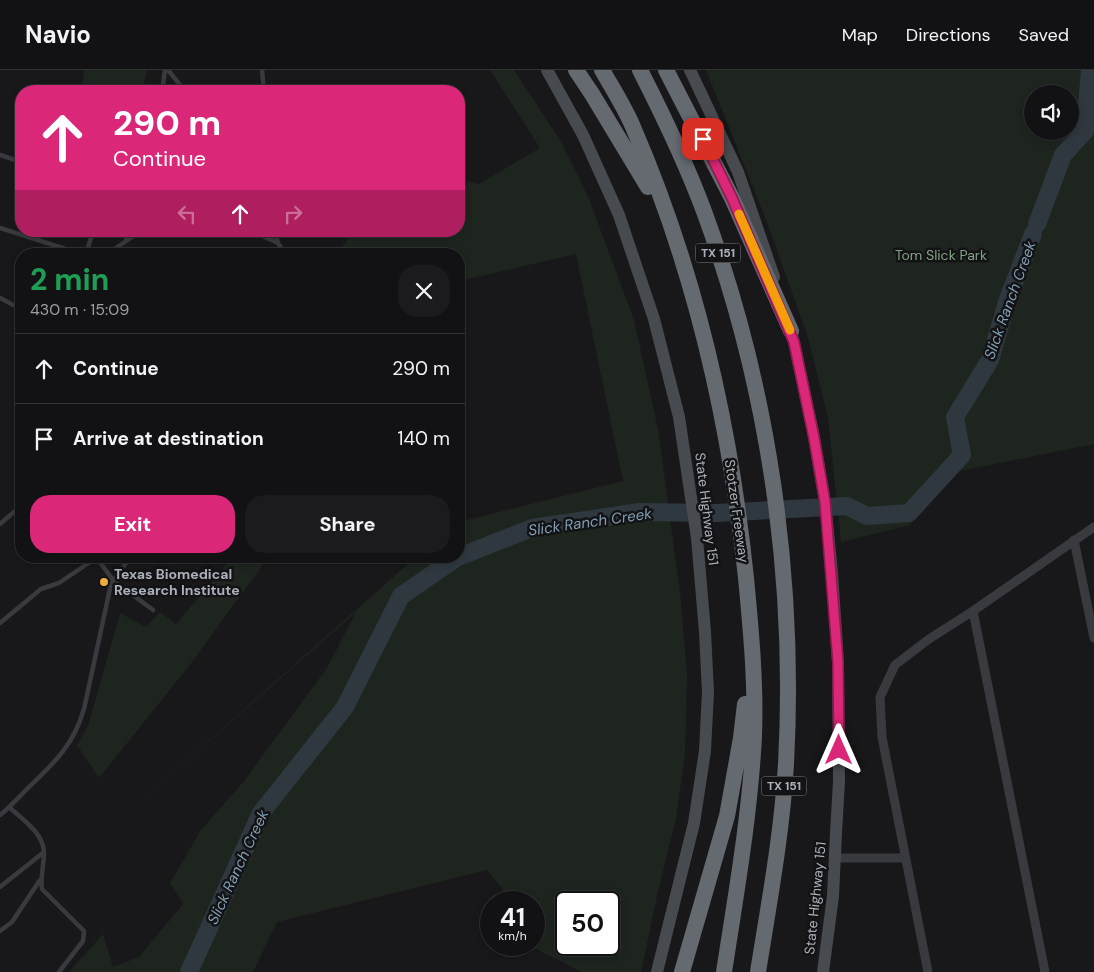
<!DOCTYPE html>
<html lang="en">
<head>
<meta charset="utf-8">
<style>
	body { margin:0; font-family:"DM Sans",sans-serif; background:#1b1b1d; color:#f1f3f6; height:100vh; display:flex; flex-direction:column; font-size:19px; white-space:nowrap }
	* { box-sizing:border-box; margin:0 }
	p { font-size:16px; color:#9c9ea0 }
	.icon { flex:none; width:28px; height:28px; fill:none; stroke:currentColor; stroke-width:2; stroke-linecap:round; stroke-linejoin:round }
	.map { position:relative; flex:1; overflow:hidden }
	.drawer { position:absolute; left:15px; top:178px; width:450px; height:315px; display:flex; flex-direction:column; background:#121214; border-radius:20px; box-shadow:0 2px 8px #0003,0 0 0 1px #313234 }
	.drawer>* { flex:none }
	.hud { position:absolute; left:15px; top:15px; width:450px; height:152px; border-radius:20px; box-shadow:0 2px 8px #0003,0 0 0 1px #313234; background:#db2777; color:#fff; overflow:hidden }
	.controls { position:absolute; left:1024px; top:15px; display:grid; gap:10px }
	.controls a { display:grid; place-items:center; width:55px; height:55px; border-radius:50%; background:#121214; box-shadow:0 2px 8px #0003,0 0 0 1px #313234; font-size:25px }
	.speed { position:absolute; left:480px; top:821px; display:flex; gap:10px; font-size:25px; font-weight:700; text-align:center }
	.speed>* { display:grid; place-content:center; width:65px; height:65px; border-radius:50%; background:#121214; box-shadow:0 2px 8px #0003,0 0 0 1px #313234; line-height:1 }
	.speed small { font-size:12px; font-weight:400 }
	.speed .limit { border:2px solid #111; border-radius:8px; background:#fff; color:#111 }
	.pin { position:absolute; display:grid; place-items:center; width:42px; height:42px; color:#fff; margin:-21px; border-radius:10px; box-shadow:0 2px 8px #0006 }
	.me { position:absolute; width:55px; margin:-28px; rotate:0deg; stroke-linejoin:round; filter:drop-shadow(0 0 4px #0008) }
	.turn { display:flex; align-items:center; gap:18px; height:105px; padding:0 15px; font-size:22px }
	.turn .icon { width:65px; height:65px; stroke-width:2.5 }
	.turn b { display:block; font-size:35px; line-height:42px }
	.lanes { display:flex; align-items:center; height:48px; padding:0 15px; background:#0003; justify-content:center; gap:25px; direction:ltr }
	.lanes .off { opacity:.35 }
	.round { display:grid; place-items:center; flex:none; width:52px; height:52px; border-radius:20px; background:#1b1b1d }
	.overview { display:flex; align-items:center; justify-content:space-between; height:85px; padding:0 15px }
	h1 { font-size:30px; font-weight:700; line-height:38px; color:#1e9e55 }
	.cta { display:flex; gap:10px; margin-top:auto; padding:10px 15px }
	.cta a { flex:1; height:58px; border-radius:20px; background:#db2777; color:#fff; font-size:20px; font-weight:700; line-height:58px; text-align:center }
	.cta a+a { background:#1b1b1d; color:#f1f3f6 }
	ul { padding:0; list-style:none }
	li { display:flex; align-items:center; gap:15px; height:70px; padding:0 15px; border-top:1px solid #313234 }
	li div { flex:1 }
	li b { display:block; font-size:19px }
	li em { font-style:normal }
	header { display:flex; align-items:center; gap:30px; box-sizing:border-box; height:70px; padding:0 25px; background:#121214; border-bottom:1px solid #313234 }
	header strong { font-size:24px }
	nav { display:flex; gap:28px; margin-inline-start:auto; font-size:18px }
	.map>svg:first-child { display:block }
	.green { fill:#1e251f; fill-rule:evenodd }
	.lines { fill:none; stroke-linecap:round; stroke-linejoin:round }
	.river { stroke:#2e383e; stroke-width:18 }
	.service { stroke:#393a3f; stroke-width:4.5 }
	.minor { stroke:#393a3f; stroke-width:9 }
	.secondary { stroke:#474a4f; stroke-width:12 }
	.motorway { stroke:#656970; stroke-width:16 }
	.route-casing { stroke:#8e194d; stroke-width:12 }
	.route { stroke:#db2777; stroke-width:9 }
	.slow { stroke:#f59e0b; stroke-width:9 }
	.poi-dot { fill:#f0ab3b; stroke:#131315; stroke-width:2 }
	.labels { text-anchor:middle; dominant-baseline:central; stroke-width:5; stroke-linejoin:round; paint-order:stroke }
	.shield { fill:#131315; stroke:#7d8188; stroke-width:1 }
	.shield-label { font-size:12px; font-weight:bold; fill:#abb0ba }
	.park-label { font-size:14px; fill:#82a483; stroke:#131315 }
	.street-label { font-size:14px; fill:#abb0ba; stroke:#131315 }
	.poi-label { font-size:14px; font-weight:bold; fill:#abb0ba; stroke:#131315; text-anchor:start }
	.water-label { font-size:15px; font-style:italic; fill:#829fb4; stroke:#131315 }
</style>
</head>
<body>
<header>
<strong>Navio</strong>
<nav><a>Map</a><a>Directions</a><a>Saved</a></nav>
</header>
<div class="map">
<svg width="1094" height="902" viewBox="0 0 1094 902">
	<rect width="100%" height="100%" fill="#18181a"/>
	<path class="green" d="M84 0H147V1L142 21H82Z
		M490 0H514L562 73 589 129 634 250 658 359 680 522 687 604 685 684 676 748 657 826 641 902H582L528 875H534V832H506L502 818 487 800 277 852 253 902H69L103 864 113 897 139 887 183 834 170 813 201 760 245 710 327 598 356 542 99 768 417 486H459V452L623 411 576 184 459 211V184H337L354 161H459V109L479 114 540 78ZM609 832V875H566V832Z
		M706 0H1094V374L955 402 910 455 841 472 828 347 808 267 765 147ZM1032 24H1070V61H1032Z
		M229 486H269L189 596 99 708 77 675 88 656 120 543 146 557 160 542 176 554 231 489Z"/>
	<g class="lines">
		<path class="river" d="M1037 154 1063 85 1085 61 1090 0
			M189 902 261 743 345 637 401 526 456 488 532 458 640 442 716 443 847 436 867 446 909 443 962 385 955 347 990 290 1008 229 1033 164"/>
		<path class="service" d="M168 0 185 21
			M262 0 264 21
			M160 21 163 15 165 0
			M0 85 21 92
			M0 158 81 184
			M252 161 278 173
			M275 161 278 173 285 184
			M126 169 131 161
			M86 184 93 161
			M101 184 113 180 138 163 145 161
			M0 228 21 239
			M0 454 21 436
			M96 487 113 510 153 540
			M0 553 41 519 59 513 96 488
			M9 737C22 749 44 763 44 783 44 795 40 807 42 819L84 861 83 871 59 902
			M0 745C10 737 19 727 28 718 55 692 73 676 84 639L111 514 131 486
			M0 817 44 782
			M0 861 12 852 40 810"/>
		<path class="minor" d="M1074 470 1094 568
			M973 541 1045 902
			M835 788H905
			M928 902 882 667 880 627 895 595 929 569 973 541 1094 457"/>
		<path class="secondary" d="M547 0 583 65 619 145 654 249 679 347 697 468 705 562 708 622 705 681 694 753 657 902
			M690 0 738 102 774 207
			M788 252 794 272 814 367 825 432 832 503 838 592 839 711 836 763 833 826 823 902"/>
		<path class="motorway" d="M576 0 592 24 648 117
			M602 0C613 19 625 38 633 57 695 200 730 353 746 508 751 560 756 614 754 666 750 745 736 824 724 902
			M640 0C664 47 687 95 705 144 769 319 796 508 786 694 782 764 769 833 758 902
			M666 0 732 128 791 261
			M682 902 727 746 741 668 745 634"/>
	</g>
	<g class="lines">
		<g class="route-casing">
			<path id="route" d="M703 69 732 128 794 272 814 368 825 432 838 592 839 680"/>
		</g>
		<use href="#route" class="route"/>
		<path class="slow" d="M739 144 790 260"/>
	</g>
	<circle class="poi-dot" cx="104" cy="512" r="5"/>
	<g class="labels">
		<g class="shield">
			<rect x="695.5" y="173.5" width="45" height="19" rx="4"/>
			<rect x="761.5" y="706.5" width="45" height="19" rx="4"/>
		</g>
		<g class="shield-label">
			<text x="718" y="183">TX 151</text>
			<text x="784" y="716">TX 151</text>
		</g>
		<g class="park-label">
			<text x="941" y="185">Tom Slick Park</text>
		</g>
		<g class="street-label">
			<text transform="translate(707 439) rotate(83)">State Highway 151</text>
			<text transform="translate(737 441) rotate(82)">Stotzer Freeway</text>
			<text transform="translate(815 828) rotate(-84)">State Highway 151</text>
		</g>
		<g class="poi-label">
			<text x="114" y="504">Texas Biomedical<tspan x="114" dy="16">Research Institute</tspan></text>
		</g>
		<g class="water-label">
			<text transform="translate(1010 230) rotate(-70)">Slick Ranch Creek</text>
			<text transform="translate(590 452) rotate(-8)">Slick Ranch Creek</text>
			<text transform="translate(238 797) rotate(-65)">Slick Ranch Creek</text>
		</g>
	</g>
</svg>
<div class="controls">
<a><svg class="icon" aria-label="sound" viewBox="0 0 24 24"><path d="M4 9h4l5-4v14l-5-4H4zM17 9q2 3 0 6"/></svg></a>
</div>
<div class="speed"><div>41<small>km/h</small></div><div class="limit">50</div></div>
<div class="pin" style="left:703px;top:69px;background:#d93025"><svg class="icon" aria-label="arrive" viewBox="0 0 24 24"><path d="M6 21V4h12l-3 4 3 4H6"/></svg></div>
<svg class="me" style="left:839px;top:680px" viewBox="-20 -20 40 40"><path d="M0-17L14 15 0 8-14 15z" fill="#db2777" stroke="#fff" stroke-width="4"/></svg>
<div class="hud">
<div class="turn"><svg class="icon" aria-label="ahead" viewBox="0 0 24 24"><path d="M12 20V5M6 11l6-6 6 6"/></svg><div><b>290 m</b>Continue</div></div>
<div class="lanes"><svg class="icon off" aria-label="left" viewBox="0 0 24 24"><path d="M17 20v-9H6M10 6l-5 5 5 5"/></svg><svg class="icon" aria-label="ahead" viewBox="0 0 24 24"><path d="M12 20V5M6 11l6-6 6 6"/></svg><svg class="icon off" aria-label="right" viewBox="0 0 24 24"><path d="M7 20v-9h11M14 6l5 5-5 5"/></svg></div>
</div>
<section class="drawer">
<div class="overview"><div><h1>2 min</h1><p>430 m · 15:09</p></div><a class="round"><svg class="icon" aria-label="close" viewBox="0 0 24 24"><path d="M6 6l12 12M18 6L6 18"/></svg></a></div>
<ul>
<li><svg class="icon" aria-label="ahead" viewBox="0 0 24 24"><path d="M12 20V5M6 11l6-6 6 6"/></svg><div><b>Continue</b></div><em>290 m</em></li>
<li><svg class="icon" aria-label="arrive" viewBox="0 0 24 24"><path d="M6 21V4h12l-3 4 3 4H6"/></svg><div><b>Arrive at destination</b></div><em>140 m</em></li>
</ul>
<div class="cta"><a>Exit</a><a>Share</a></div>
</section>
</div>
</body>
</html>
